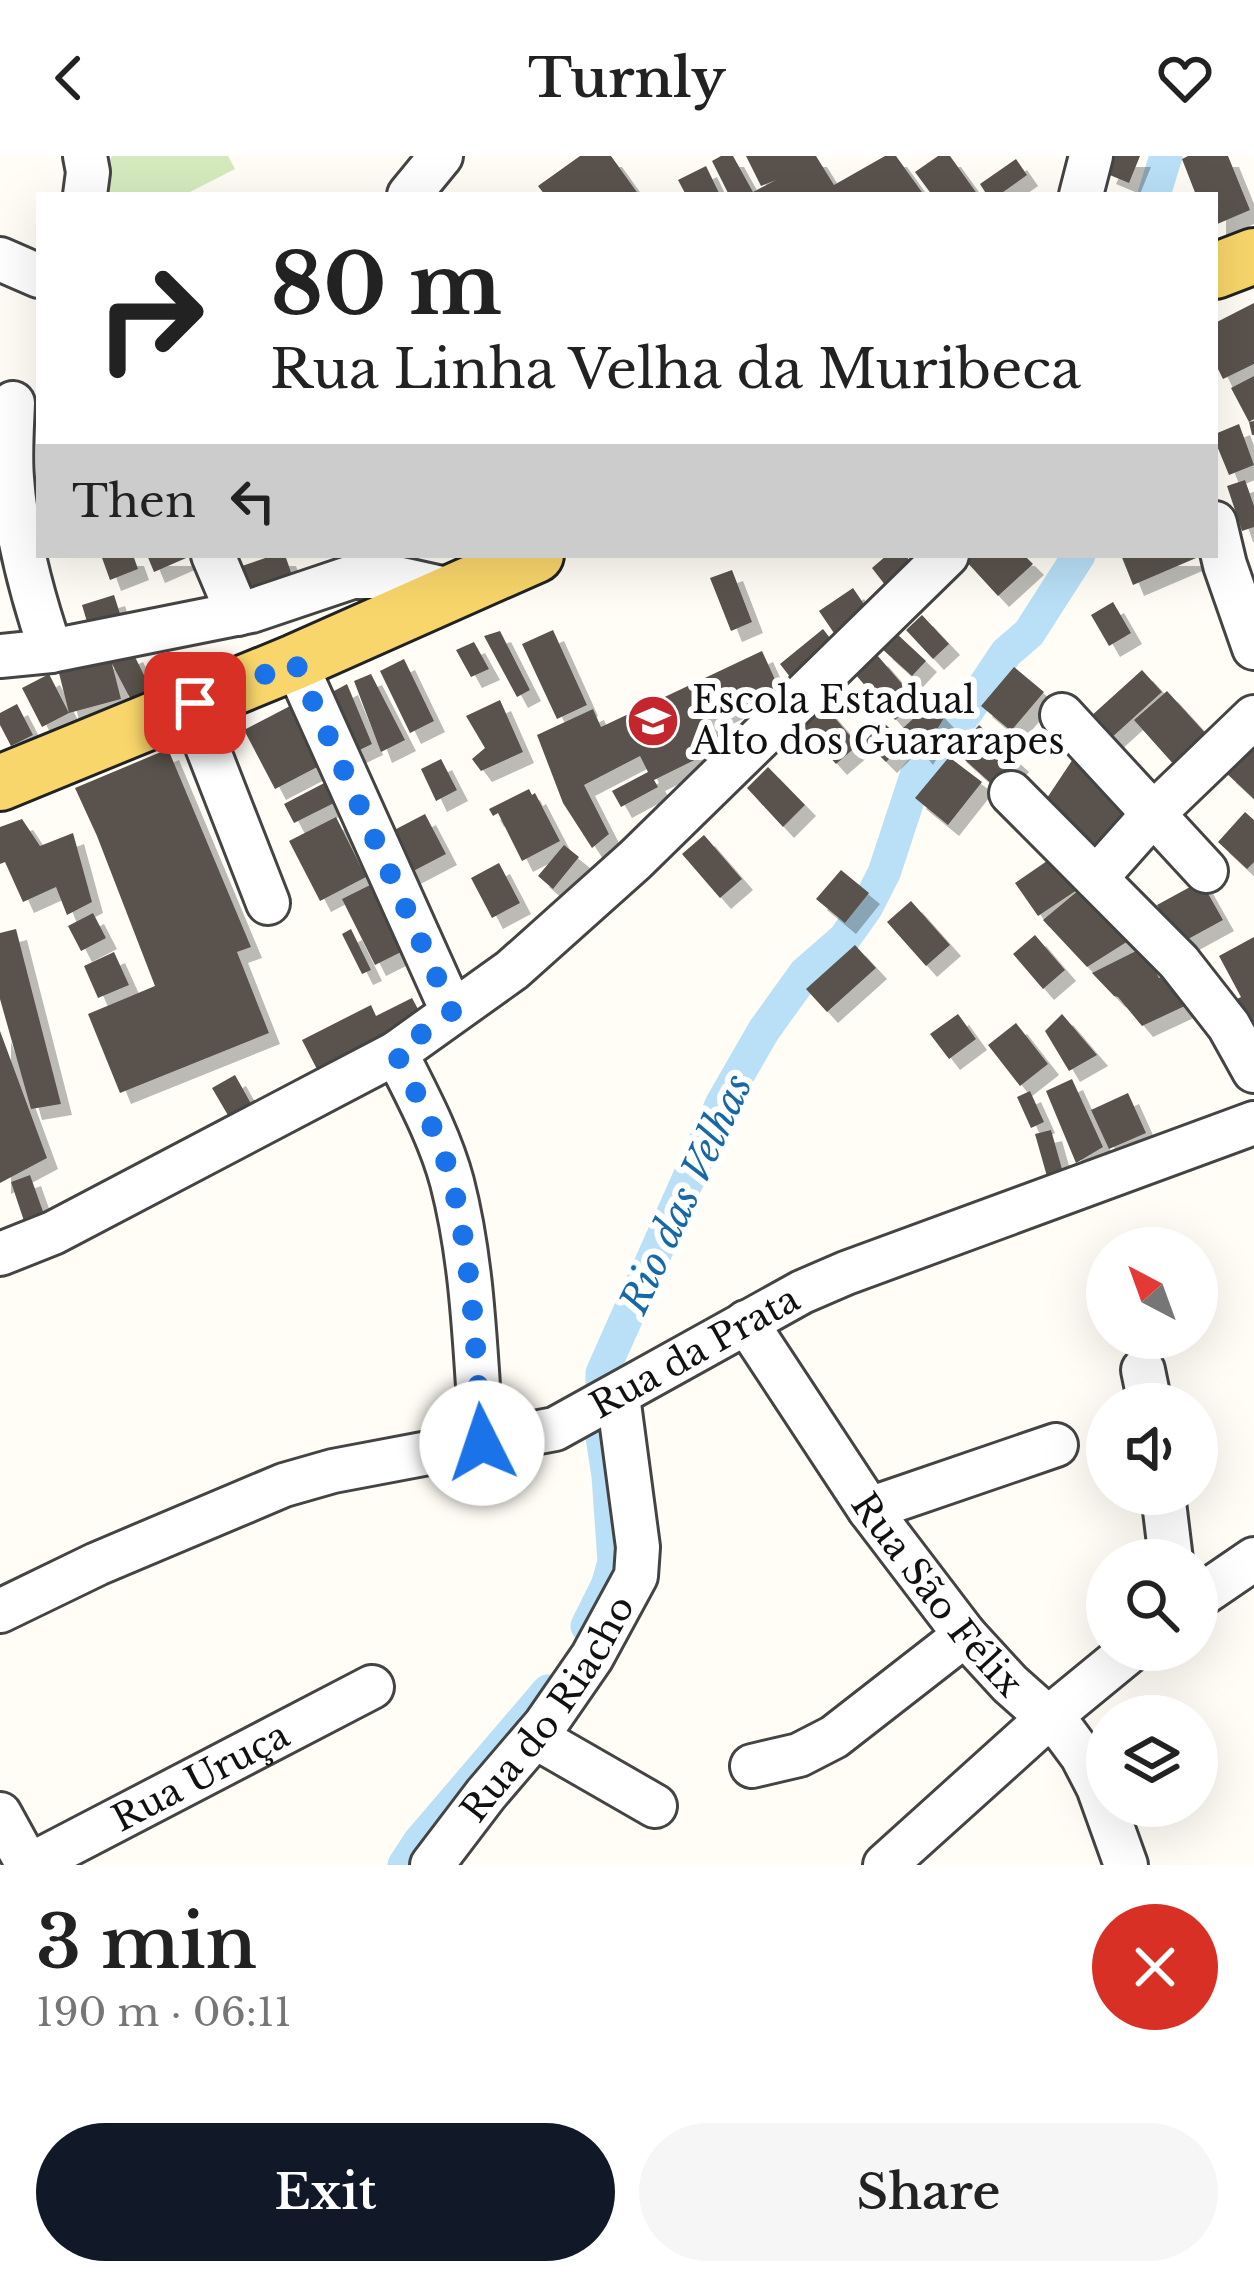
<!DOCTYPE html>
<html lang="en">
<head>
<meta charset="utf-8">
<style>
	body { margin:0; font-family:"Libre Baskerville",serif; background:#f6f6f6; color:#222; height:100vh; display:flex; flex-direction:column; font-size:45px; white-space:nowrap }
	* { box-sizing:border-box; margin:0 }
	p { font-size:39px; color:#767676 }
	.icon { flex:none; width:66px; height:66px; fill:none; stroke:currentColor; stroke-width:2; stroke-linecap:round; stroke-linejoin:round }
	.map { position:relative; height:1709px; overflow:hidden }
	.drawer { display:flex; flex-direction:column; background:#fff; flex:1 }
	.drawer>* { flex:none }
	.top-card { position:absolute; left:36px; top:36px; width:1182px; height:366px; border-radius:0px; box-shadow:0 12px 48px #0002; background:#fff; color:#222; overflow:hidden }
	.needle { width:78px; rotate:319deg }
	.buttons { position:absolute; left:1086px; top:1071px; display:grid; gap:24px }
	.buttons a { display:grid; place-items:center; width:132px; height:132px; border-radius:50%; background:#fff; box-shadow:0 12px 48px #0002; font-size:60px }
	.pin { position:absolute; display:grid; place-items:center; width:102px; height:102px; color:#fff; margin:-51px; border-radius:24px; box-shadow:0 6px 18px #0006 }
	.me { position:absolute; width:132px; margin:-66px; rotate:356deg; stroke-linejoin:round; filter:drop-shadow(0 0 9px #0008) }
	.turn { display:flex; align-items:center; gap:42px; height:252px; padding:0 36px; font-size:54px }
	.turn .icon { width:156px; height:156px; stroke-width:2.5 }
	.turn b { display:block; font-size:84px; line-height:102px }
	.then { display:flex; align-items:center; height:114px; padding:0 36px; background:#0003; gap:24px; font-size:45px }
	.round { display:grid; place-items:center; flex:none; width:126px; height:126px; border-radius:63px; background:#f6f6f6 }
	.head { display:flex; align-items:center; justify-content:space-between; height:204px; padding:0 36px }
	h1 { font-size:72px; font-weight:600; line-height:90px }
	.primary-button { display:flex; gap:24px; margin-top:auto; padding:24px 36px }
	.primary-button a { flex:1; height:138px; border-radius:72px; background:#111827; color:#fff; font-size:48px; font-weight:600; line-height:138px; text-align:center }
	.primary-button a+a { background:#f6f6f6; color:#222 }
	header { display:flex; justify-content:space-between; align-items:center; height:156px; padding:0 36px; background:#fff; font-size:54px; font-weight:600 }
	.map>svg:first-child { display:block }
	.green { fill:#d5ebbd }
	.lines { fill:none; stroke-linecap:round; stroke-linejoin:round }
	.canal { stroke:#b9e0f7; stroke-width:33 }
	.building { fill:#5a524d; filter:url(#shadow) }
	.minor-casing { stroke:#444; stroke-width:48 }
	.major-casing { stroke:#222; stroke-width:60 }
	.minor { stroke:#fff; stroke-width:42 }
	.major { stroke:#f9d66b; stroke-width:54 }
	.route { stroke:#1a73e8; stroke-width:21; stroke-dasharray:0 37.8 }
	.labels { text-anchor:middle; dominant-baseline:central; stroke-width:12; stroke-linejoin:round; paint-order:stroke }
	.poi-label { font-size:36px; fill:#111; stroke:#fff; text-anchor:start }
	.street-label { font-size:36px; fill:#111; stroke:#fff }
	.water-label { font-size:39px; font-style:italic; fill:#1768a6; stroke:#fff }
</style>
</head>
<body>
<header><svg class="icon" aria-label="back" viewBox="0 0 24 24"><path d="M15 5l-7 7 7 7"/></svg>Turnly<svg class="icon" aria-label="heart" viewBox="0 0 24 24"><path d="M12 20l-8-8c-3-5 5-10 8-4 3-6 11-1 8 4z"/></svg></header>
<div class="map">
<svg width="1254" height="1709" viewBox="0 0 1254 1709">
	<defs>
		<filter id="shadow"><feDropShadow dx="11" dy="11" stdDeviation="0" flood-color="#0004"/></filter>
	</defs>
	<rect width="100%" height="100%" fill="#fffdf5"/>
	<path class="green" d="M112 0H228L235 13 184 39H95L99 24Z"/>
	<g class="lines">
		<path class="canal" d="M1154 39 1166 0
			M587 1470 607 1430 614 1406 608 1320 602 1281V1217L722 947 764 874 805 817 844 783 866 752 884 717 916 620 968 554 1006 497 1029 477 1079 399
			M404 1709 419 1686 548 1535"/>
	</g>
	<path class="building" d="M580 0H611L639 39H545L538 30Z
		M721 0H733L753 36 776 24 761 30 746 0H816L834 29 885 0H896L924 39H729L712 5Z
		M938 0H950L978 39H932L915 16Z
		M1113 0H1140L1129 27 1105 17Z
		M1188 0H1228L1250 54 1215 69V39H1196L1182 3Z
		M1016 3 1027 19 999 39H987L980 28Z
		M706 10 720 39H686L678 24Z
		M1254 147V208L1223 223 1215 207V167Z
		M1254 220V263L1249 266 1254 265V279H1252L1249 266 1231 232Z
		M1239 268 1254 309 1229 319 1215 285V278Z
		M1245 324 1254 350V371L1242 375 1227 330Z
		M101 399H133L138 413 110 424Z
		M147 399H193L154 416Z
		M274 399H285L293 422 248 438 239 411Z
		M887 399H905L919 416 892 438 872 412Z
		M970 399H1024L1033 408 998 440 965 404Z
		M1121 399H1203L1133 429Z
		M732 414 752 466 731 475 710 422Z
		M853 432 874 463 840 486 819 455Z
		M114 439 124 470 91 479 82 449Z
		M1113 446 1131 477 1109 490 1091 459Z
		M922 459 949 488 933 503 906 474Z
		M823 473 840 495 797 530 780 508Z
		M553 474 587 549 557 563 522 488Z
		M500 475 530 534 517 541 484 480Z
		M896 477 926 505 912 520 881 492Z
		M474 486 489 513 471 521 456 494Z
		M132 495 151 533 131 544 111 506Z
		M762 495 778 530 709 563 723 590 654 624 658 631 621 651 612 635 648 616 640 600 584 629 609 678 592 692 563 647 537 579 593 553 601 571Z
		M877 499 917 545 895 564 855 518Z
		M110 500 121 543 69 557 58 513Z
		M404 503 434 565 410 577 380 515Z
		M1014 511 1044 536 1011 575 981 550Z
		M1142 514 1162 536 1099 593 1079 571Z
		M49 518 69 557 42 571 22 532Z
		M371 518 405 584 381 596 354 525Z
		M347 528 372 588 349 599 323 541Z
		M1167 535 1209 581 1176 611 1134 564Z
		M500 544 523 596 481 615 472 603 485 592 466 560Z
		M930 547 944 562 922 598 902 573Z
		M17 548 33 579 11 590 0 569V557Z
		M823 548 858 589 836 608 801 568Z
		M292 549 323 608 275 633 244 574Z
		M883 566 905 587 886 606 865 585Z
		M979 569 1018 605 995 631 955 595Z
		M1254 579V643L1225 616Z
		M168 593 251 791 237 796 269 877 120 937 88 858 155 830 97 680 75 632Z
		M1075 600 1134 639 1100 691 1041 651Z
		M949 601 982 626 948 669 915 642Z
		M441 603 457 634 436 645 421 613Z
		M768 611 805 649 783 671 747 632Z
		M330 624 340 644 294 667 284 648Z
		M529 633 532 639 535 637 560 685 522 705 498 657 493 660 489 653Z
		M1245 656 1254 664V706L1247 713 1218 686Z
		M425 658 446 698 398 723 377 683Z
		M336 661 366 721 320 745 289 685Z
		M22 663 40 690 73 677 92 746 67 759 56 731 23 746 5 706 0 708V671Z
		M704 679 742 723 720 742 682 698Z
		M564 689 579 701 553 733 538 720Z
		M1063 694 1086 728 1038 760 1015 727Z
		M499 707 520 747 492 762 471 722Z
		M841 714 869 737 845 767 816 743Z
		M1201 725 1223 764 1179 788 1157 749Z
		M372 728 405 794 375 809 342 743Z
		M1086 728 1133 782 1087 811 1043 764Z
		M911 745 950 789 926 810 887 766Z
		M93 757 106 782 81 795 68 770Z
		M16 773 61 948 31 953 0 843V777Z
		M351 773 371 814 362 818 342 778Z
		M1035 779 1065 814 1043 833 1013 798Z
		M1254 781V887L1231 846 1241 841 1219 800Z
		M855 789 876 812 827 856 806 833Z
		M1144 791 1159 822 1171 816 1187 849 1142 870 1118 841 1114 840 1092 817Z
		M114 796 129 829 98 842 84 810Z
		M412 842 424 864 323 925 302 884 371 849 376 860Z
		M958 858 976 883 949 903 930 878Z
		M1062 858 1097 899 1069 915 1045 875Z
		M1016 867 1048 908 1020 930 988 889Z
		M0 875 47 1002 0 1027Z
		M235 919 258 960 236 973 212 932Z
		M1072 923 1103 991 1076 1007 1046 935Z
		M1030 935 1044 966 1031 972 1017 941Z
		M1128 937 1146 977 1109 993 1091 954Z
		M1051 974 1064 1020 1048 1024 1035 978Z
		M30 1019 45 1061 25 1068 11 1026Z"/>
	<g class="lines">
		<g class="minor-casing">
			<g id="minor">
				<path d="M85 0 88 16 85 39"/>
				<path d="M409 39 441 0"/>
				<path d="M1081 39 1091 0"/>
				<path d="M0 103 39 120"/>
				<path d="M13 247C12 272 10 298 12 322 16 381 32 439 51 495"/>
				<path d="M1215 367 1225 409 1254 492"/>
				<path d="M213 399 238 458"/>
				<path d="M0 500 51 495 251 455 352 421H392L455 435"/>
				<path d="M295 506 452 855"/>
				<path d="M195 547 206 588 268 747"/>
				<path d="M1062 559 1206 715"/>
				<path d="M1011 637 1179 806 1229 870 1254 915"/>
				<path d="M1096 722 1153 658 1254 561"/>
				<path d="M396 897C417 939 440 981 452 1026 474 1111 475 1200 482 1287"/>
				<path d="M0 1098 53 1077 396 897 512 814 635 704 947 399"/>
				<path id="s1" d="M746 1166 869 1353 965 1479 1010 1528 1065 1577 1082 1600 1098 1631 1126 1709"/>
				<path d="M1143 1214 1150 1248"/>
				<path d="M1163 1338 1171 1404"/>
				<path d="M869 1353 1056 1289"/>
				<path d="M1197 1442 1254 1403"/>
				<path id="s2" d="M0 1455 97 1408 284 1329 333 1315 555 1273 802 1136 846 1117 1254 967"/>
				<path d="M535 1581 655 1650"/>
				<path d="M752 1610 799 1599 834 1581 965 1479"/>
				<path d="M0 1658 28 1709"/>
				<path id="s3" d="M30 1709 372 1531"/>
				<path id="s4" d="M432 1709 486 1638 545 1569 592 1501 636 1420 638 1391 618 1240"/>
				<path d="M885 1709 1047 1563 1131 1494"/>
			</g>
		</g>
		<g class="major-casing">
			<path id="major" d="M1215 115 1254 100
				M0 627 295 506 536 399"/>
		</g>
		<use href="#minor" class="minor"/>
		<use href="#major" class="major"/>
	</g>
	<g class="lines">
		<path class="route" d="M195 547 295 506 452 855 396 897C417 939 440 981 452 1026 473 1111 476 1200 482 1287"/>
	</g>
	<defs>
		<g id="school-disc" transform="scale(2.7)"><circle r="9.5" fill="#c4262e" stroke="#fff"/><path d="M0-5L7-2L0 1L-7-2ZM-4 1L0 2.5L4 1V4Q0 6-4 4Z" fill="#fff"/></g>
	</defs>
	<g fill-rule="evenodd">
		<use href="#school-disc" x="653" y="565"/>
	</g>
	<g class="labels">
		<g class="poi-label">
			<text x="692" y="544">Escola Estadual<tspan x="692" dy="41">Alto dos Guararapes</tspan></text>
		</g>
		<g class="street-label">
			<text stroke="none"><textPath href="#s2" startOffset="747">Rua da Prata</textPath></text>
			<text stroke="none"><textPath href="#s1" startOffset="333">Rua São Félix</textPath></text>
			<text stroke="none"><textPath href="#s4" startOffset="195">Rua do Riacho</textPath></text>
			<text stroke="none"><textPath href="#s3" startOffset="192">Rua Uruça</textPath></text>
		</g>
		<g class="water-label">
			<text transform="translate(686 1038) rotate(-65)">Rio das Velhas</text>
		</g>
	</g>
</svg>
<div class="buttons">
<a><svg class="needle" viewBox="-14 -14 28 28"><path d="M0-13l5 13h-10z" fill="#e53935"/><path d="M0 13l5-13h-10z" fill="#767676"/></svg></a>
<a><svg class="icon" aria-label="sound" viewBox="0 0 24 24"><path d="M4 9h4l5-4v14l-5-4H4zM17 9q2 3 0 6"/></svg></a>
<a><svg class="icon" aria-label="search" viewBox="0 0 24 24"><circle cx="10" cy="10" r="6"/><path d="M15 15l6 6"/></svg></a>
<a><svg class="icon" aria-label="layers" viewBox="0 0 24 24"><path d="M12 4l9 5-9 5-9-5zM3 14l9 5 9-5"/></svg></a>
</div>
<div class="pin" style="left:195px;top:547px;background:#d93025"><svg class="icon" aria-label="arrive" viewBox="0 0 24 24"><path d="M6 21V4h12l-3 4 3 4H6"/></svg></div>
<svg class="me" style="left:482px;top:1287px" viewBox="-20 -20 40 40"><circle r="19" fill="#fff"/><path d="M0-13L10 11 0 6-10 11z" fill="#1a73e8"/></svg>
<div class="top-card">
<div class="turn"><svg class="icon" aria-label="right" viewBox="0 0 24 24"><path d="M7 20v-9h11M14 6l5 5-5 5"/></svg><div><b>80 m</b>Rua Linha Velha da Muribeca</div></div>
<div class="then">Then<svg class="icon" aria-label="left" viewBox="0 0 24 24"><path d="M17 20v-9H6M10 6l-5 5 5 5"/></svg></div>
</div>
</div>
<section class="drawer">
<div class="head"><div><h1>3 min</h1><p>190 m · 06:11</p></div><a class="round" style="background:#d93025;color:#fff"><svg class="icon" aria-label="close" viewBox="0 0 24 24"><path d="M6 6l12 12M18 6L6 18"/></svg></a></div>
<div class="primary-button"><a>Exit</a><a>Share</a></div>
</section>
</body>
</html>
